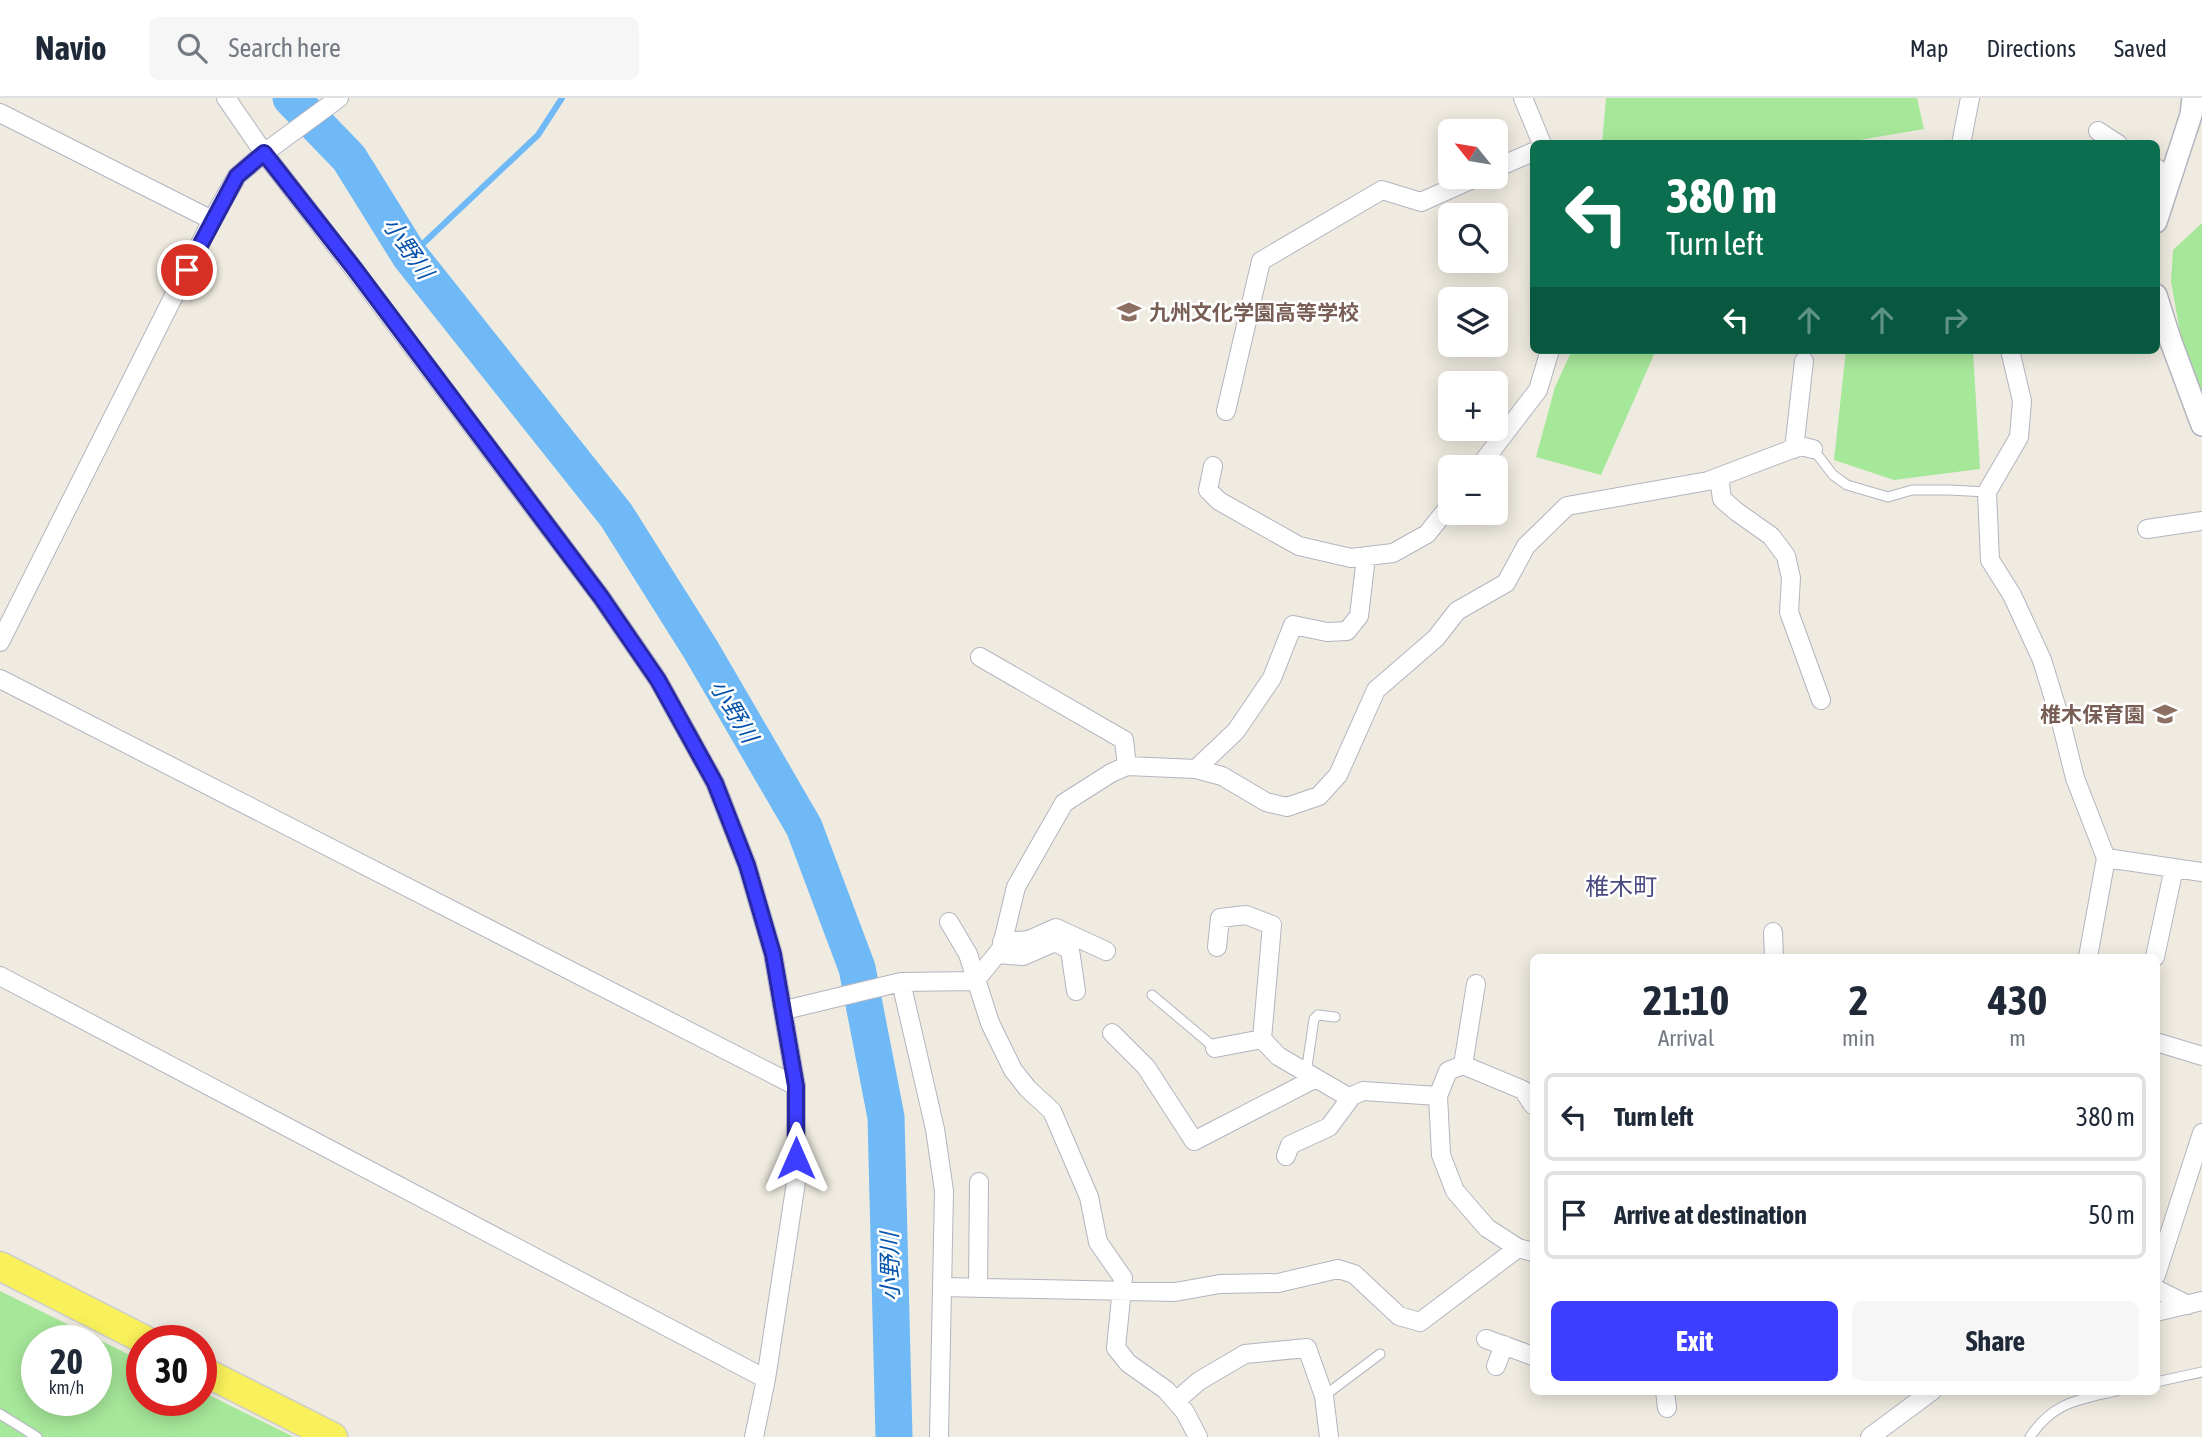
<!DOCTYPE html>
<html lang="en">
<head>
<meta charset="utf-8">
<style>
	body { margin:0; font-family:"Asap Condensed","Noto Sans JP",sans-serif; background:#f6f6f7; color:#1f2937; height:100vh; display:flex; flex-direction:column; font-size:26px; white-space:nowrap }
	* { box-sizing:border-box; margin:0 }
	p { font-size:23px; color:#747a83 }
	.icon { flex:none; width:38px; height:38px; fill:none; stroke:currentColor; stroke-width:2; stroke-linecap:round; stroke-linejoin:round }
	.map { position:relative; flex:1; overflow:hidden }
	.drawer { position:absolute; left:1530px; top:856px; width:630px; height:441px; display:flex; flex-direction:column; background:#fff; border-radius:10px; box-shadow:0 4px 18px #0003 }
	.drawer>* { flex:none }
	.guide { position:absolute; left:1530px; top:42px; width:630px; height:214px; border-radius:10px; box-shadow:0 4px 18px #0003; background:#0b6e4f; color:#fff; overflow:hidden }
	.needle { width:46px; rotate:300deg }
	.buttons { position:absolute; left:1438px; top:21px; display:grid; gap:14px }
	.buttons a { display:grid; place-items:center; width:70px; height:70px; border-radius:10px; background:#fff; box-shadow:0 4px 18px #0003; font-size:35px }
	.speed { position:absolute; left:21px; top:1227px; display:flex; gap:14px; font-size:35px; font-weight:700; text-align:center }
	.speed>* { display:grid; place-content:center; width:91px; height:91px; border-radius:50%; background:#fff; box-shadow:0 4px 18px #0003; line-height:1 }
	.speed small { font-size:18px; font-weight:400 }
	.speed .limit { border:10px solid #d22; background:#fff; color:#111 }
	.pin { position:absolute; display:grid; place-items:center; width:60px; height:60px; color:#fff; margin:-30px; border:4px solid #fff; border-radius:50%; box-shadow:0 2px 7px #0007 }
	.me { position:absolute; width:77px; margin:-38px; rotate:0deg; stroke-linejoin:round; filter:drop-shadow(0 0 5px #0008) }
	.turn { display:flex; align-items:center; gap:24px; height:147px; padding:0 21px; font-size:32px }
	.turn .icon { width:91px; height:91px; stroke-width:2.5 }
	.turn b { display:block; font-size:49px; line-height:60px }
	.lanes { display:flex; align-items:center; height:66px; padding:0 21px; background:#0003; justify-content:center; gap:35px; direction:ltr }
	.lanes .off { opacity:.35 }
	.eta { display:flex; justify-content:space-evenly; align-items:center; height:119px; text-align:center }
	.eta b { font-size:42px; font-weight:700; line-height:49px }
	.cta { display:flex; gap:14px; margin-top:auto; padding:14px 21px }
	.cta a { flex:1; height:80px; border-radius:10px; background:#3d3eff; color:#fff; font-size:28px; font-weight:700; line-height:80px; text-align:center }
	.cta a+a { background:#f6f6f7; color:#1f2937 }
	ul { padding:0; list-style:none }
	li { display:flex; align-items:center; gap:21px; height:88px; margin:0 14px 10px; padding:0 7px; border:4px solid #e0e1e3; border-radius:10px }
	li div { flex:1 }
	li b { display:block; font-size:26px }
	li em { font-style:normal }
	header { display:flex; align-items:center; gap:42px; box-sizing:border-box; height:98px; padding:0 35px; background:#fff; border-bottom:2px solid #e0e1e3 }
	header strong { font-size:33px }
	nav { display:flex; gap:38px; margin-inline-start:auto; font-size:24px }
	.search { width:490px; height:63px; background:#f6f6f7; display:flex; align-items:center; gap:18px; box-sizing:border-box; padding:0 24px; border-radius:10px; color:#747a83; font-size:26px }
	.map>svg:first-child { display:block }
	.green { fill:#a6e89a; fill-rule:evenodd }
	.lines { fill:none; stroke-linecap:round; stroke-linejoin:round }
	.stream { stroke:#6eb9f6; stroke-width:6 }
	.river { stroke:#6eb9f6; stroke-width:37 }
	.service-casing { stroke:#b4b4c1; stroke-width:11 }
	.minor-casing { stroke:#b4b4c1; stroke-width:20 }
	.tertiary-casing { stroke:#b4b4c1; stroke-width:24 }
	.primary-casing { stroke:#cdcdcd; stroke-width:31 }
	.service { stroke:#fff; stroke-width:9 }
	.minor { stroke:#fff; stroke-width:18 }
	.tertiary { stroke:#fff; stroke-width:21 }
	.primary { stroke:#f9f15b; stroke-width:28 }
	.route-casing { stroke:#2828a6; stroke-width:18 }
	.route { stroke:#3d3eff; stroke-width:12 }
	.labels { text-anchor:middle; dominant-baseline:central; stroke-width:5; stroke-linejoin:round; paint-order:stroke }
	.education-label { font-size:21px; font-weight:bold; fill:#785e54; stroke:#fff; text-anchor:start }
	.water-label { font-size:23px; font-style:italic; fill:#0553aa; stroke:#fff }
	.quarter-label { font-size:24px; fill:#4a4a82; stroke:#fff }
</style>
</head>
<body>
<header>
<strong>Navio</strong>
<div class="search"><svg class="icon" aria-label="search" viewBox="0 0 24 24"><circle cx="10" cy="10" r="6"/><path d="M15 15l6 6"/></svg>Search here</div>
<nav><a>Map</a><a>Directions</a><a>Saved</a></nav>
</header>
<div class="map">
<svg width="2202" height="1339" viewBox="0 0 2202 1339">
	<rect width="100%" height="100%" fill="#efebe0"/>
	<path class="green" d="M1606 0H1917L1924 31 1842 45H1602Z
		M2202 125V300L2189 286 2171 183 2173 152Z
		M1572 252H1656L1601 377 1536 359 1555 289Z
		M1846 252H1973L1980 371 1894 382 1834 362Z
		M0 1193 142 1263V1302H201V1293L294 1339H0ZM37 1242H96V1302H37Z"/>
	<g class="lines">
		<path class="stream" d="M410 158 538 37 562 0"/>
		<path class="river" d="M291 0 349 60 410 158 616 417 701 552 804 729 857 870 886 1019 894 1339"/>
		<g class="service-casing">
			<path id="service" d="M1813 351 1833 377 1847 387 1888 399 1912 392H1949L1987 394
				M1152 897 1215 950
				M1306 975 1314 921 1318 917 1335 919
				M2156 1284 2202 1274
				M1324 1298 1380 1256
				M0 1316 37 1339
				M2030 1339C2053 1304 2078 1302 2116 1293"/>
		</g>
		<g class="minor-casing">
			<path id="minor" d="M226 0 264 55 353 170 601 499 658 582 715 685 747 767 773 856 796 988V1084L766 1281 754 1339
				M1523 0 1542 46
				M0 15 212 122
				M2098 33 2118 46
				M1961 46 1970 0
				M1496 70 1533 54
				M2156 70 2170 79
				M2010 252 2022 303 2019 339 1987 394 1990 462 2012 497 2042 562 2061 624 2075 680 2106 760 2088 859
				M1226 313 1261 163 1382 92 1421 104 1477 79
				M1794 351 1804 263
				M1213 368 1208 392 1219 403 1299 448 1351 460 1393 455 1427 436 1451 406
				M1479 369 1538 292 1550 252
				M1719 379 1722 401 1737 414 1771 438 1786 458 1791 480 1789 514 1821 602
				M2147 431 2202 423
				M0 544 212 122 237 78 264 55 339 0
				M0 581 796 988
				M1127 668 1196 671 1222 678 1266 704 1287 709 1319 698 1338 677 1376 592 1436 540 1457 513 1506 485 1526 448 1567 408 1708 383 1800 348 1813 351
				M1196 671 1236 633 1272 580 1293 527 1327 534 1347 533 1359 518 1366 459
				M2106 760 2202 774
				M949 824 968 856 990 925 1013 972 1028 991 1052 1013 1089 1099 1098 1144 1123 1180 1116 1250 1128 1265 1166 1292 1185 1314 1198 1339
				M1773 834 1774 859
				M1002 844 1029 842 1056 830 1106 853
				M1217 849 1220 820 1246 817 1272 827 1262 941 1278 958 1350 1000
				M997 856 1023 858 1055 844 1070 852 1076 893
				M2155 859 2174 770
				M0 878 766 1281
				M901 884 935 1031 944 1093 939 1339
				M1476 886 1463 967 1448 973 1438 998 1441 1057 1455 1093 1487 1130 1518 1150
				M785 912 901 884 975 883 1001 851 1016 789 1064 705 1111 675 1127 668 1124 642 980 559
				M1112 935 1146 969 1194 1043 1316 980
				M2156 944 2202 958
				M1215 950 1262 941
				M1463 967 1523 992 1533 1007
				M1286 1058 1290 1047 1329 1029 1352 998 1363 993 1438 998
				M2156 1177 2202 1035
				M942 1189 1175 1194 1220 1186 1278 1185 1338 1171 1354 1176 1399 1218 1420 1224 1518 1150 1533 1154
				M978 1190 979 1084
				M2156 1191 2188 1207
				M2156 1214 2202 1203
				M1486 1241 1533 1258
				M1496 1268 1504 1247
				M1665 1293 1667 1310
				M1176 1303 1199 1283 1245 1256 1307 1250 1324 1298 1329 1339
				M1870 1339 1932 1293"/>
		</g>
		<g class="tertiary-casing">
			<path id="tertiary" d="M2156 124 2191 17 2193 0
				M2156 197 2170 241 2202 327"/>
		</g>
		<g class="primary-casing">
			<path id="primary" d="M0 1168 145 1242
				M201 1272 333 1339"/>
		</g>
		<use href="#service" class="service"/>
		<use href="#minor" class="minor"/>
		<use href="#tertiary" class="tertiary"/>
		<use href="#primary" class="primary"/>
	</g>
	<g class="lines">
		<g class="route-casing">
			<path id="route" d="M187 172 237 78 264 55 354 170 601 499 658 582 715 685 747 767 773 856 796 988V1060"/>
		</g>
		<use href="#route" class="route"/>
	</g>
	<defs>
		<g id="school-bare" transform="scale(1.89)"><path d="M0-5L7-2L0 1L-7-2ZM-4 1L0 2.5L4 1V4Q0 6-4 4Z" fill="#8d6e63" stroke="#fff" stroke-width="2.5" paint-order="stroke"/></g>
	</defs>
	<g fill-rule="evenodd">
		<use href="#school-bare" x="1129" y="214"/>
		<use href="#school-bare" x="2165" y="616"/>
	</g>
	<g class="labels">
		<g class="education-label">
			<text x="1149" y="214">九州文化学園高等学校</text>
			<text x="2145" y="616" text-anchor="end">椎木保育園</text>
		</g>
		<g class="water-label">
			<text transform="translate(408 150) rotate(55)">小野川</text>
			<text transform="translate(734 613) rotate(59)">小野川</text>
			<text transform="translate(890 1169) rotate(-91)">小野川</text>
		</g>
		<g class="quarter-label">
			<text x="1621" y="788">椎木町</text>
		</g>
	</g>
</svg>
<div class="buttons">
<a><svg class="needle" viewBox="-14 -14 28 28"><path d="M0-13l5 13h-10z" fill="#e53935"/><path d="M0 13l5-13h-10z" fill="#747a83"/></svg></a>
<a><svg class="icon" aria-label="search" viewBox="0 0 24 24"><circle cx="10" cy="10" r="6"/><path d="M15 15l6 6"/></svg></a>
<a><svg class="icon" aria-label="layers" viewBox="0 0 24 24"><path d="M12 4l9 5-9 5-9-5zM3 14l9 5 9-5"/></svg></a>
<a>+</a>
<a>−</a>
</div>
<div class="speed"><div>20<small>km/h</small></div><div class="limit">30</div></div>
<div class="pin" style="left:187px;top:172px;background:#d93025"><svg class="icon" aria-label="arrive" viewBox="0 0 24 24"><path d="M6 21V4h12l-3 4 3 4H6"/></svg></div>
<svg class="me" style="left:796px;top:1060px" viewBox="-20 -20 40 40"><path d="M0-17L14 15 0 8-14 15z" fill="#3d3eff" stroke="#fff" stroke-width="4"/></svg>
<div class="guide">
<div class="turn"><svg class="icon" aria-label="left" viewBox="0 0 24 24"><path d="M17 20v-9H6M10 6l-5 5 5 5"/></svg><div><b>380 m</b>Turn left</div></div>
<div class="lanes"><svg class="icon" aria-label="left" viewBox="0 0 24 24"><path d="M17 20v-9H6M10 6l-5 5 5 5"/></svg><svg class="icon off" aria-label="ahead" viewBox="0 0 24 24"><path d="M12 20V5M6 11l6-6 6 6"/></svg><svg class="icon off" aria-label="ahead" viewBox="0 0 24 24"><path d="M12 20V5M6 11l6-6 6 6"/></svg><svg class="icon off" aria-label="right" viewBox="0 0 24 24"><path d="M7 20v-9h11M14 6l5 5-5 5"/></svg></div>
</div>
<section class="drawer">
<div class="eta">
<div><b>21:10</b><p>Arrival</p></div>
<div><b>2</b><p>min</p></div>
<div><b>430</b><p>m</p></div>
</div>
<ul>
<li><svg class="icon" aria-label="left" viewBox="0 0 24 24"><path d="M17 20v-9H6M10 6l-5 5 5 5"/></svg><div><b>Turn left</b></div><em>380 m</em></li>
<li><svg class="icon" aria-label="arrive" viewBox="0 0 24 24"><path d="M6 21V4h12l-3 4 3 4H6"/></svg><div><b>Arrive at destination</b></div><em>50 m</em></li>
</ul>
<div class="cta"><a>Exit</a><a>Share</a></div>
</section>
</div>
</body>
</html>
